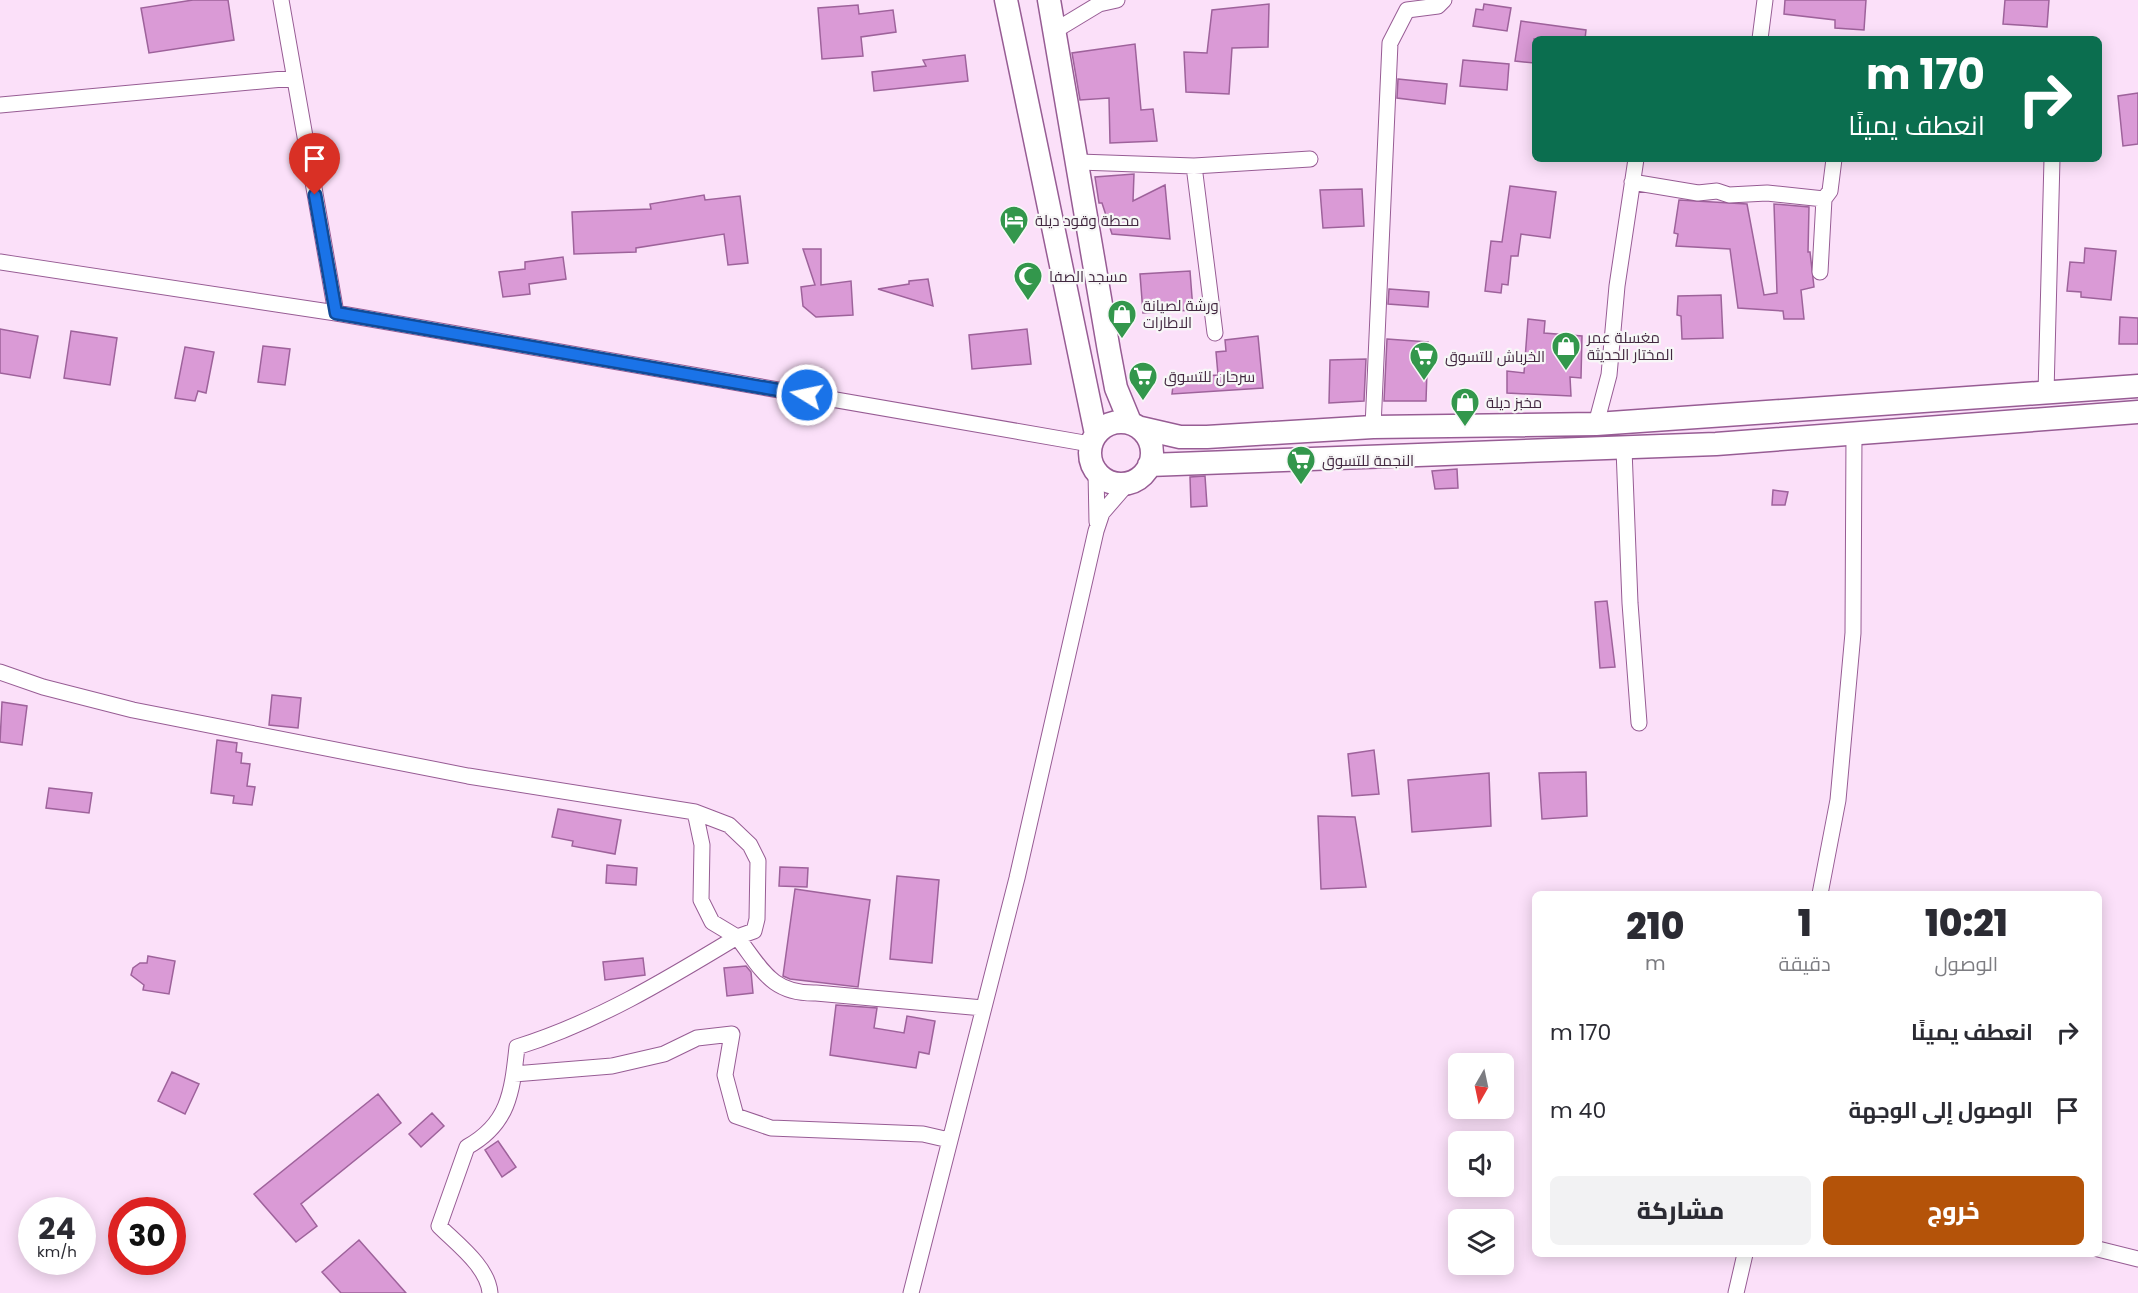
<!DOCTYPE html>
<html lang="ar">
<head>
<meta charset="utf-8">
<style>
	body { margin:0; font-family:Poppins,Cairo,sans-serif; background:#f2f2f3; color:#2b2b33; direction:rtl; height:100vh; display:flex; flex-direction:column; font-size:22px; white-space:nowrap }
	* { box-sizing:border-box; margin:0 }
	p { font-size:20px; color:#7c7c81 }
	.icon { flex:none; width:33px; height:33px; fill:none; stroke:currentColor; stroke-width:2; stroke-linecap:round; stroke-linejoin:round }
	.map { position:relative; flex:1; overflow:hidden; direction:ltr }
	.drawer { position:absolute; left:1532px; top:891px; width:570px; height:366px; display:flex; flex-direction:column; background:#fff; border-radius:9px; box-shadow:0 3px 15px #0003; direction:rtl }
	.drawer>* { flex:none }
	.banner { position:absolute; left:1532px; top:36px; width:570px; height:126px; border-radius:9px; box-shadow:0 3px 15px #0003; direction:rtl; background:#0b6e4f; color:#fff; overflow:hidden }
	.needle { width:39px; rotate:189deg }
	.buttons { position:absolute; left:1448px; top:1053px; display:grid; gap:12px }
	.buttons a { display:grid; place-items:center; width:66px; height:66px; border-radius:9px; background:#fff; box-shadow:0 3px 15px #0003; font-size:30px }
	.speed { position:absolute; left:18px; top:1197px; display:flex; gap:12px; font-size:30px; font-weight:700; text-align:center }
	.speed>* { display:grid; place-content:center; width:78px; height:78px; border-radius:50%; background:#fff; box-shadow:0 3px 15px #0003; line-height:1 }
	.speed small { font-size:15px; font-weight:400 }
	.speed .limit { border:9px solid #d22; background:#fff; color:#111 }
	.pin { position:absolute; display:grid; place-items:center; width:51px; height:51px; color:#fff; margin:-62px -26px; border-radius:50% 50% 50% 0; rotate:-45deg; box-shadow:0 0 6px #0007 }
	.pin .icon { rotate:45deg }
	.me { position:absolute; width:66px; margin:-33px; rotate:280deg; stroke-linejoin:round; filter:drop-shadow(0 0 4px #0008) }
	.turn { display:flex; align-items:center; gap:21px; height:126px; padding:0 18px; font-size:27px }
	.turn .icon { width:78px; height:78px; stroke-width:2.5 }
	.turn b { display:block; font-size:42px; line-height:51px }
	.eta { display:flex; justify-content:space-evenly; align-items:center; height:102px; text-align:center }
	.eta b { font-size:36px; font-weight:800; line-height:42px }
	.primary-button { display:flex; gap:12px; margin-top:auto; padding:12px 18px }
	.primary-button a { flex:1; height:69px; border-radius:9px; background:#b45309; color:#fff; font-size:24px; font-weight:800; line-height:69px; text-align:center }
	.primary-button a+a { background:#f2f2f3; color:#2b2b33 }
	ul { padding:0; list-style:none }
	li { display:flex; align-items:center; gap:18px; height:78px; padding:0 18px }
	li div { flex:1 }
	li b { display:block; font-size:22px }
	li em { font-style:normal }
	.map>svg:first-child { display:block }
	.building { fill:#da9ad6; stroke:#9e629b; stroke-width:1.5 }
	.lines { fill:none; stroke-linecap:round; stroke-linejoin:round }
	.street-casing { stroke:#975c94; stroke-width:17 }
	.secondary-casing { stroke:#975c94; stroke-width:25 }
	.street { stroke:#fff; stroke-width:15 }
	.secondary { stroke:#fff; stroke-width:22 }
	.route-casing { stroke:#114b97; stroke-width:15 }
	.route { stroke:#1a73e8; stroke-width:10 }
	.labels { text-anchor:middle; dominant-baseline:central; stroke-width:4.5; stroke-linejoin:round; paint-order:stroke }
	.poi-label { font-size:15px; fill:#422840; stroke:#f7f7f7; text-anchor:start }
</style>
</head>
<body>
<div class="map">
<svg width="2138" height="1293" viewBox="0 0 2138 1293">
	<rect width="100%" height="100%" fill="#fbe0f9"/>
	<path class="building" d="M193 0H228L234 40 149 53 141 8Z
		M1785 0H1866L1864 30 1835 28V20L1784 14Z
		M2005 0H2049L2047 27 2003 24Z
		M1269 4 1268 47 1232 48 1229 94 1186 92 1184 52 1207 53 1212 10Z
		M1484 4 1511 8 1507 31 1473 26 1476 9 1483 10Z
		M858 5 859 14 893 10 896 32 861 37 863 56 822 59 818 8Z
		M1521 21 1586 30 1585 39H1534V63L1515 61Z
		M1135 44 1141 110 1153 109 1157 141 1110 143 1109 98 1080 100 1072 53Z
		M965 55 968 81 874 91 872 72 926 66 923 60Z
		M1463 60 1509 64 1507 90 1460 86Z
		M1398 79 1447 84 1445 104 1397 98Z
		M2138 93V144L2123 146 2118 96Z
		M1134 174 1133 201 1165 185 1170 239 1112 234 1102 203H1099L1095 177Z
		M1510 186 1556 192 1550 238 1521 234 1518 256H1511L1508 285 1502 284 1501 293 1485 291 1491 241 1502 242Z
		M1362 189 1364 226 1323 228 1320 190Z
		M704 195 705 200 740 196 748 263 728 265 724 234 636 248V252L574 254 572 212 651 209 650 204Z
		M1679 200 1747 204 1764 295 1777 293 1774 204 1809 207 1808 252H1810L1814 287 1801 290 1804 319H1784L1783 311 1738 308 1730 249 1676 246 1678 234 1674 233Z
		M2085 248 2116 251 2111 300 2081 297V292L2067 291 2070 262 2084 263Z
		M803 249H821V285L851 281 853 315 816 317 803 306 801 287 815 285Z
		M563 257 566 279 529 284 530 294 503 297 499 272 525 269V262Z
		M1190 271 1193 310 1143 313 1140 274Z
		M928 279 933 306 878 289 909 284V281Z
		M1389 289 1429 292 1428 307 1388 304Z
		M1721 295 1723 338 1682 339 1681 316 1677 315 1678 296Z
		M2120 317 2138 318V344H2119Z
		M1528 319 1545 321 1544 333 1582 336 1581 378 1570 377 1571 396 1507 393V371L1524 373Z
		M0 329 38 336 30 378 0 373Z
		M1027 329 1031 364 972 369 969 335Z
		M71 331 117 338 110 385 64 378Z
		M1258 336 1263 388 1172 394 1174 378 1218 375 1216 352 1226 351 1225 340Z
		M1387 339 1428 342 1426 401H1384Z
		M263 346 290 349 285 385 258 382Z
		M185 347 214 352 206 393 198 391 195 401 175 398Z
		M1366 359 1364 401 1329 403 1330 360Z
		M1457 469 1458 488 1435 489 1432 471Z
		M1205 476 1207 506 1191 507 1190 477Z
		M1773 490 1788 492 1785 505H1772Z
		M1607 601 1615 667 1600 668 1595 602Z
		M272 695 301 698 298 728 269 725Z
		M2 702 27 706 22 745 0 742Z
		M217 740 237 743 236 752 242 753 241 763 250 764 247 786 255 787 252 805 233 803 234 796 211 793Z
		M1374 750 1379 794 1352 796 1348 754Z
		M1586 772 1587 816 1542 819 1539 773Z
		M1489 773 1491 826 1412 832 1408 780Z
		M49 788 92 793 89 813 46 808Z
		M558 809 621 820 615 854 572 846 573 841 552 837Z
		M1318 816 1355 817 1366 887 1321 889Z
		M607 865 637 868 636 885 606 883Z
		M780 867 808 868 807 887 779 886Z
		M897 876 939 880 932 963 890 959Z
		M795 889 870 900 858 987 790 979 783 976Z
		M148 956 175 961 169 994 143 990 144 985 131 975 133 968 140 963H147Z
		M643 958 645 975 605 980 603 962Z
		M746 966 751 972 753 993 727 996 724 968Z
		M836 1005 877 1008 874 1028 904 1033 907 1016 935 1021 929 1054 919 1052 916 1068 830 1055Z
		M172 1072 199 1084 185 1114 158 1101Z
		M378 1094 401 1123 301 1204 317 1226 296 1242 254 1194Z
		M432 1113 444 1126 421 1147 409 1134Z
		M498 1141 516 1167 502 1177 485 1150Z
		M359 1240 406 1293H341L322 1272Z"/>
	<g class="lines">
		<g class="street-casing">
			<path id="street" d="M281 0 336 313
				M1056 30 1099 4 1117 0
				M1760 39 1765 0
				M0 105 294 78
				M1079 162 1194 166 1310 159
				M1194 166 1215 333
				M1632 182 1698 193 1717 191 1729 195 1767 193 1824 199 1820 272
				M1824 199 1830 191 1834 159
				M0 262 336 313 1090 444
				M2046 393 2052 159
				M1596 424 1609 375 1617 286 1636 159
				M1373 427 1390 43 1407 10 1438 6 1444 0
				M1624 449 1630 603 1639 723
				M1096 472 1097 522
				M0 672 43 687 133 710 468 776 695 812 729 825 750 845 758 861 757 919 754 931 737 937C762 969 771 994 816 993L983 1008
				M1820 894 1838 800 1853 633 1854 434
				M514 1074 612 1066 664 1054 697 1038 732 1034 725 1075 736 1116 771 1128 923 1134 949 1140
				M2098 1249 2138 1259
				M490 1293C488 1267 457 1244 439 1226L467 1147C509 1124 512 1092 517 1047 597 1022 666 980 737 937L712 922 701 900 702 845 695 812
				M911 1293 1017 878 1096 531 1102 513 1128 483
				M1736 1293 1745 1254"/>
		</g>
		<g class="secondary-casing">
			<path id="secondary" d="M1006 0 1096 434
				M1049 0 1109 351 1116 388 1130 422
				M1090 453a31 31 0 1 1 62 0a31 31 0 1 1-62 0Z
				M1141 428 1180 437H1207L1373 427 1596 424 2138 386
				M1149 465 1716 444 2138 412"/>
		</g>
		<use href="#street" class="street"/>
		<use href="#secondary" class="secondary"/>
	</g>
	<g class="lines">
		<g class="route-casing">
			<path id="route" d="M315 195 336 313 807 395"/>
		</g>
		<use href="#route" class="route"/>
	</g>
	<defs>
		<g id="hotel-pin" transform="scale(1.5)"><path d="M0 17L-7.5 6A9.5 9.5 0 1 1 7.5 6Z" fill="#33974c" stroke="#f7f7f7"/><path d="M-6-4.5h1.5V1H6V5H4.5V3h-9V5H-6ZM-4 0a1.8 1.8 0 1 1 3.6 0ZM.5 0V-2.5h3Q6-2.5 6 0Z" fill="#fff"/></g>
		<g id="mosque-pin" transform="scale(1.5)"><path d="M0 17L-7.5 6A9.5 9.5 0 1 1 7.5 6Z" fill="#33974c" stroke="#f7f7f7"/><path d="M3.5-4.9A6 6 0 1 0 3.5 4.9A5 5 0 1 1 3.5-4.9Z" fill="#fff"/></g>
		<g id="shop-pin" transform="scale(1.5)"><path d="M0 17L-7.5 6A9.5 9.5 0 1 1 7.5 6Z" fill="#33974c" stroke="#f7f7f7"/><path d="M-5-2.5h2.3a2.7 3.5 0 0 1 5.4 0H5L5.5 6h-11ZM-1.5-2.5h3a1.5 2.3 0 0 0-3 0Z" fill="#fff"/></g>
		<g id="supermarket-pin" transform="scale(1.5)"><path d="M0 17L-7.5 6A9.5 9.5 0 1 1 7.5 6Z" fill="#33974c" stroke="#f7f7f7"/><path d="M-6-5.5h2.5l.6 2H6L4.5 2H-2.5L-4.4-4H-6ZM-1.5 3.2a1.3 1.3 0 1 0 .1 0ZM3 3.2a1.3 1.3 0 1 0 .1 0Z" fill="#fff"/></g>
	</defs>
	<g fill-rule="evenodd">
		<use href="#hotel-pin" x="1014" y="220"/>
		<use href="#mosque-pin" x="1028" y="276"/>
		<use href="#shop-pin" x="1122" y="314"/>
		<use href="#shop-pin" x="1566" y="346"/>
		<use href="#supermarket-pin" x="1424" y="356"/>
		<use href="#supermarket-pin" x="1143" y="376"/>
		<use href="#shop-pin" x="1465" y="402"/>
		<use href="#supermarket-pin" x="1301" y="460"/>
	</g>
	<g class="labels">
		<g class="poi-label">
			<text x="1035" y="220">محطة وقود ديلة</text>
			<text x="1049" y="276">مسجد الصفا</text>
			<text x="1143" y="305">ورشة لصيانة<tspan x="1143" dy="17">الاطارات</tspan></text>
			<text x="1587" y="337">مغسلة عمر<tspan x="1587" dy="17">المختار الحديثة</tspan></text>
			<text x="1445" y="356">الخرباش للتسوق</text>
			<text x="1164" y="376">سرحان للتسوق</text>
			<text x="1486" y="402">مخبز ديلة</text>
			<text x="1322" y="460">النجمة للتسوق</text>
		</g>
	</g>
</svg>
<div class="buttons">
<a><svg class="needle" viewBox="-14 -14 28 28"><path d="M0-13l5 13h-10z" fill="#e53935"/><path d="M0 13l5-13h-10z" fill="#7c7c81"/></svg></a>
<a><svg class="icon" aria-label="sound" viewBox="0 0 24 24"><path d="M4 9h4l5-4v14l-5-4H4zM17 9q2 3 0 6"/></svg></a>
<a><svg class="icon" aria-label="layers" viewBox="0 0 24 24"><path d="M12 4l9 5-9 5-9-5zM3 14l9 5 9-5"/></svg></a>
</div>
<div class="speed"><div>24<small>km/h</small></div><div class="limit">30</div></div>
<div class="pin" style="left:315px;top:195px;background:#d93025"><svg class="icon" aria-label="arrive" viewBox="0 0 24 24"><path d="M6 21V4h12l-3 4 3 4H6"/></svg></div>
<svg class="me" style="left:807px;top:395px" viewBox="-20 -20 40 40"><circle r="17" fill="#1a73e8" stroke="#fff" stroke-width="3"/><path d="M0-11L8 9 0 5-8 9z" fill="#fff"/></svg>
<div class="banner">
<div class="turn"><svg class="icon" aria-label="right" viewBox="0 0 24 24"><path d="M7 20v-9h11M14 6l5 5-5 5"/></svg><div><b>170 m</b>انعطف يمينًا</div></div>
</div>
<section class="drawer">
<div class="eta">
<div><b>10:21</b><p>الوصول</p></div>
<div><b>1</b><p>دقيقة</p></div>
<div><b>210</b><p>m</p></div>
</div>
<ul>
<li><svg class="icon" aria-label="right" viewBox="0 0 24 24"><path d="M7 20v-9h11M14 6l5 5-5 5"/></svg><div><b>انعطف يمينًا</b></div><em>170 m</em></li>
<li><svg class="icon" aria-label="arrive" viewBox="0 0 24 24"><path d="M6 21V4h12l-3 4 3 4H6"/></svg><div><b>الوصول إلى الوجهة</b></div><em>40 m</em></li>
</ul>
<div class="primary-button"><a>خروج</a><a>مشاركة</a></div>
</section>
</div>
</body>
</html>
